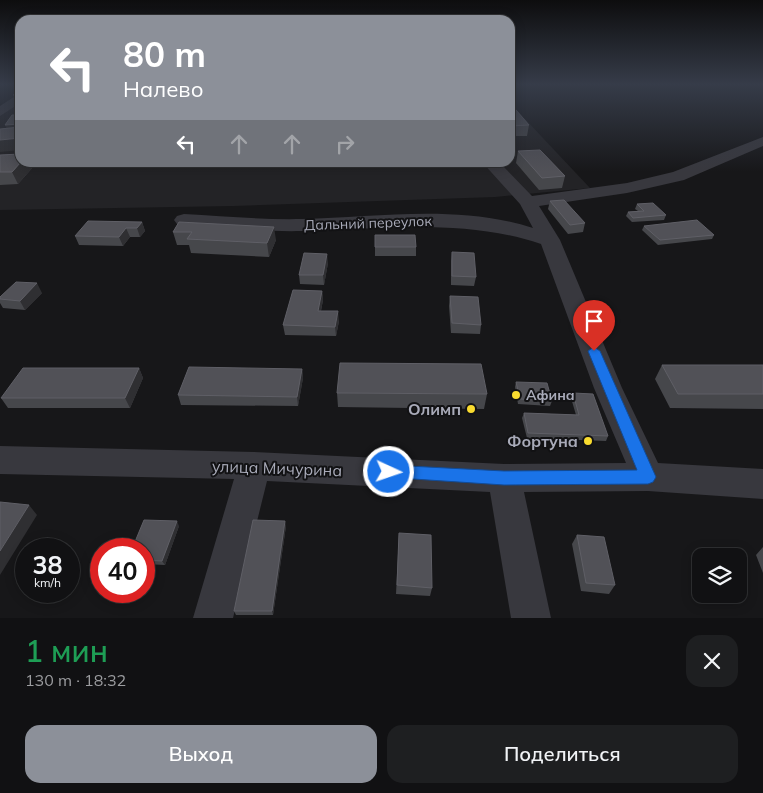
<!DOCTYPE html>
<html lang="ru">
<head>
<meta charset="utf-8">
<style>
	body { margin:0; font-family:Mulish,sans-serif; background:#1e1f21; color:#f1f3f6; height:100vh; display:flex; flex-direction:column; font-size:19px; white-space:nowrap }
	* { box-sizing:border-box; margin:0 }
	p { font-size:16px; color:#9c9da0 }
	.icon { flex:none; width:28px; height:28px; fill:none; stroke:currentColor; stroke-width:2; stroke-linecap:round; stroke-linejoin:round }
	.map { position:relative; height:618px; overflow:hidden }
	.drawer { display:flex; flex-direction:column; background:#111113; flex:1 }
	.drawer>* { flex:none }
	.top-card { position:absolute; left:15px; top:15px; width:500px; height:152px; border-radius:15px; box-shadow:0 2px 12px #0003,0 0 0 1px #303133; background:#8c9099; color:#fff; overflow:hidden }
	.controls { position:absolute; left:692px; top:548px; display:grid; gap:10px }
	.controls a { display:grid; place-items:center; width:55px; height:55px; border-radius:10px; background:#111113; box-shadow:0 2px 12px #0003,0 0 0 1px #303133; font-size:25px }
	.speed { position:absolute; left:15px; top:538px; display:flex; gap:10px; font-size:25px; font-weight:700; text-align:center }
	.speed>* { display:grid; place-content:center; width:65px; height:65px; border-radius:50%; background:#111113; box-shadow:0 2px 12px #0003,0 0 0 1px #303133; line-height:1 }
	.speed small { font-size:12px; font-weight:400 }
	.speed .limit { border:8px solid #d22; background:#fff; color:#111 }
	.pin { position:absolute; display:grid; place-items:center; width:42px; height:42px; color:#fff; margin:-51px -21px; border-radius:50% 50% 50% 0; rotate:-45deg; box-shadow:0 0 5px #0007 }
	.pin .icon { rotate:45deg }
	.me { position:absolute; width:55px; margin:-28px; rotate:93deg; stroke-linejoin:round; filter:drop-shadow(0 0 4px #0008) }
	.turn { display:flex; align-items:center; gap:18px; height:105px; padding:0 25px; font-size:22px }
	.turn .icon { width:65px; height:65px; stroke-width:2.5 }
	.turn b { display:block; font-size:35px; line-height:42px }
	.lanes { display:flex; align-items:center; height:48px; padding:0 25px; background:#0003; justify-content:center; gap:25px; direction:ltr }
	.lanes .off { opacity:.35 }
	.round { display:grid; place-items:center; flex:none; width:52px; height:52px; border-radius:15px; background:#1e1f21 }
	.summary { display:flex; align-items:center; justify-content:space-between; height:85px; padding:0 25px }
	h1 { font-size:30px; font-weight:600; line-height:38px; color:#1e9e55 }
	.cta { display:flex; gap:10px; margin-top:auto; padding:10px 25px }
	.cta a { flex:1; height:58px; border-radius:15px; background:#8c9099; color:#fff; font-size:20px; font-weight:600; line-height:58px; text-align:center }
	.cta a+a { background:#1e1f21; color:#f1f3f6 }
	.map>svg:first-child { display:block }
	.built { fill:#232326 }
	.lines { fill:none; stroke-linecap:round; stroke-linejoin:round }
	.minor { fill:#38383e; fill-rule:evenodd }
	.wall { fill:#46474b }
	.shaded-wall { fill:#2f2f32 }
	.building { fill:#515157; stroke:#5f5f66 }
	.route { fill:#1a73e8; stroke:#114b97 }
	.poi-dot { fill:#f9db2f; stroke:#121214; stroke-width:2 }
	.labels { text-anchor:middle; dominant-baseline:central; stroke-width:4; stroke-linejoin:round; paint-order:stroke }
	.street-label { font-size:14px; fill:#a9abb9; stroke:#121214 }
	.poi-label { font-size:14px; font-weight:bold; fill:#a9abb9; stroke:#121214; text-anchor:start }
	.near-poi-label { font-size:16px; font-weight:bold; fill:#a9abb9; stroke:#121214; text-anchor:end }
	.near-street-label { font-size:16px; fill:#a9abb9; stroke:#121214 }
</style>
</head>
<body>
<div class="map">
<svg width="763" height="618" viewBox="0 0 763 618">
	<rect width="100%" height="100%" fill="#171719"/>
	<path class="built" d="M20 97V162H510V103L590 188 495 197 233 206 0 210V112Z"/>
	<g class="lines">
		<path class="minor" d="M20 93V103L0 116V106Z
			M763 137V146L684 180 627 193 539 206 560 240 622 388 658 463 763 469V499L648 491 524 492 551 618H511L490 492 267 481 233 618H193L234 479 0 474V446L254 452 504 464 626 463 594 388 541 244C463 218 383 229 302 231 263 232 223 227 184 226L177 224 174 220 177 216 184 214C223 216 263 220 302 219 378 217 459 204 533 228L520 204 482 162H499L532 196 627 183 673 172Z"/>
	</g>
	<path class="wall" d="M20 89V105H18L13 95Z
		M510 103 529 125 527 136H510Z
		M518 151 565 176 562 188 539 190 516 163Z
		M0 155 20 162H33L34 166 18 184 0 185Z
		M359 162H382L359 164Z
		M550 201 585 223 583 232 568 234 548 209Z
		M637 204 666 215 664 220 632 222 626 216 628 212 638 211 635 209Z
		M142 222 145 231 140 237H130L123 246 79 245 75 236Z
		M179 222 276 240 269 257 191 253 189 245H177L173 232Z
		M644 226 714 235 712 239 658 245 642 230Z
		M375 235 416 247V256H375Z
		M452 252 476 277 474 286 451 285V261Z
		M328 263 324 285 300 284 299 275Z
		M322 291 323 300 321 311 339 321 336 336 285 335 283 325Z
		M42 293 25 310 3 308 0 303V297Z
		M450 296 481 325 480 334 451 333 449 306Z
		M662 365H763V409L670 408 655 379Z
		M139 368 143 378 130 408H8L1 398Z
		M302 369 303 378 298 406 181 405 178 395Z
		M516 382 552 401 550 406 518 404 515 387Z
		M337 393 487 394 484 409 338 407Z
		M573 393 608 436 606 441 527 438 522 418 524 413 576 415 571 398Z
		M179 526 165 565 144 564V549Z
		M286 526 273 615H236L234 611Z
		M399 533 432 588 430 596 396 594Z
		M577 535 615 585 609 594 581 591 572 544Z
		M763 547V573L756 555Z"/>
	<path class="shaded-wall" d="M20 124V136H10L5 125Z
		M20 138V150L0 152V140Z
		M21 162H33L34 166 18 184 12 172Z
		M142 222 145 231 140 237 137 228Z
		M274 227 276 240 269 257 267 243Z
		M126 228 130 237 123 246 119 237Z
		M327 254 328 263 324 285 323 275Z
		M37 283 42 293 25 310 20 301Z
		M322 291 323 300 319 320 318 311Z
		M338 311 339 321 336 336 335 327Z
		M139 368 143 378 130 408 125 398Z
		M302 369 303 378 298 406 297 397Z
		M29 505 37 515 0 575V551Z
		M177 521 179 526 165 565 162 561Z
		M285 521 286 526 273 615 272 611Z"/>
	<path class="building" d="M20 89V95H13Z
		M510 103 529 125 510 126Z
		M12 115H20V124L5 125Z
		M20 127V138L0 140V129Z
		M540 150 565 176 542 178 518 151Z
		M20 154V162H21L12 172H0V155Z
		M564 200 585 223 570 225 550 201Z
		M653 203 666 215 633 218 628 212 644 211 637 204Z
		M697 220 714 235 660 240 644 226Z
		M88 221 142 222 137 228H126L119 237 75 236Z
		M179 222 274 227 267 243 187 239 192 232H173Z
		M375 235H415L416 247H375Z
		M452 252 474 253 476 277 452 276Z
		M304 253 327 254 323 275H299Z
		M16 282 37 283 20 301 0 299V297Z
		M293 290 322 291 318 311H338L335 327 283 325Z
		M450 296 478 297 481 325 452 323Z
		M340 363 481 364 487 394 337 393Z
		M662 365H763V394H678Z
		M189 367 302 369 297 397 178 395Z
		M23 368H139L125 398H1Z
		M516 382 547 383 552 401 520 399Z
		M573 393 593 394 608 436 528 433 524 413 579 415Z
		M0 502 29 505 0 551Z
		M144 520 177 521 162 561 144 560V549H132Z
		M253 520 285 521 272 611H234Z
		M399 533 431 535 432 588 397 585Z
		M577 535 604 537 615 585 586 583Z"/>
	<linearGradient id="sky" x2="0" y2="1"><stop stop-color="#0d0d0e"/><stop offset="0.49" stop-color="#363c49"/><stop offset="1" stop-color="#363c49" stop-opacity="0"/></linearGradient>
	<rect width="763" height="172" fill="url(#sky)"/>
	<path class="route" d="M594 347 600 351 656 477 653 482 648 484 504 485 383 477 381 472 383 467 389 465 504 471 637 470 588 351Z"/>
	<g class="poi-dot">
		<circle cx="516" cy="395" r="5"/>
		<circle cx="471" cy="409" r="5"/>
		<circle cx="588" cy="441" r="5"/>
	</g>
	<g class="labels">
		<g class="street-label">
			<text transform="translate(368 223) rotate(-2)">Дальний переулок</text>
		</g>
		<g class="poi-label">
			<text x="526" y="395">Афина</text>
		</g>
		<g class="near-poi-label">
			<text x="461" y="409">Олимп</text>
			<text x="578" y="441">Фортуна</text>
		</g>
		<g class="near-street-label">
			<text transform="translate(277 468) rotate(2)">улица Мичурина</text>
		</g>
	</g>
</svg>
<div class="controls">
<a><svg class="icon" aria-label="layers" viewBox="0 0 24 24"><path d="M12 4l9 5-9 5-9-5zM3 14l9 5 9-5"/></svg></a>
</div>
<div class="speed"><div>38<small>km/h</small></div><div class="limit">40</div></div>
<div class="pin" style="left:594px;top:351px;background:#d93025"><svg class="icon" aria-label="arrive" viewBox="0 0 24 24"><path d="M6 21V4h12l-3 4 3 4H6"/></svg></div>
<svg class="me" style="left:389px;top:472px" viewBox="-20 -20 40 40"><circle r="17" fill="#1a73e8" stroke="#fff" stroke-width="3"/><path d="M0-11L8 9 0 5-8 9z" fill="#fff"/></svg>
<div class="top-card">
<div class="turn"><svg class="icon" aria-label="left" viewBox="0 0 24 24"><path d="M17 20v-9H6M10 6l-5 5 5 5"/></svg><div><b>80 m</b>Налево</div></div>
<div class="lanes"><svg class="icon" aria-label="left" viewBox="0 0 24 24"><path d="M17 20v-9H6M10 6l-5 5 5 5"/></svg><svg class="icon off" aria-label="ahead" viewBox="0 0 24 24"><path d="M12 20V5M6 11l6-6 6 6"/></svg><svg class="icon off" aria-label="ahead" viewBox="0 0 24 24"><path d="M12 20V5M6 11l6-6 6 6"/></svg><svg class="icon off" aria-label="right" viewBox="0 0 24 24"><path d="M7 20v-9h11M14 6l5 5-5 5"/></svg></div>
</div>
</div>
<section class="drawer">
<div class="summary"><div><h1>1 мин</h1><p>130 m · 18:32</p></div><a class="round"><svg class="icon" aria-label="close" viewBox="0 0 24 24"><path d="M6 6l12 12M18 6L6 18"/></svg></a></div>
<div class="cta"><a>Выход</a><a>Поделиться</a></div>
</section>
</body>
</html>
